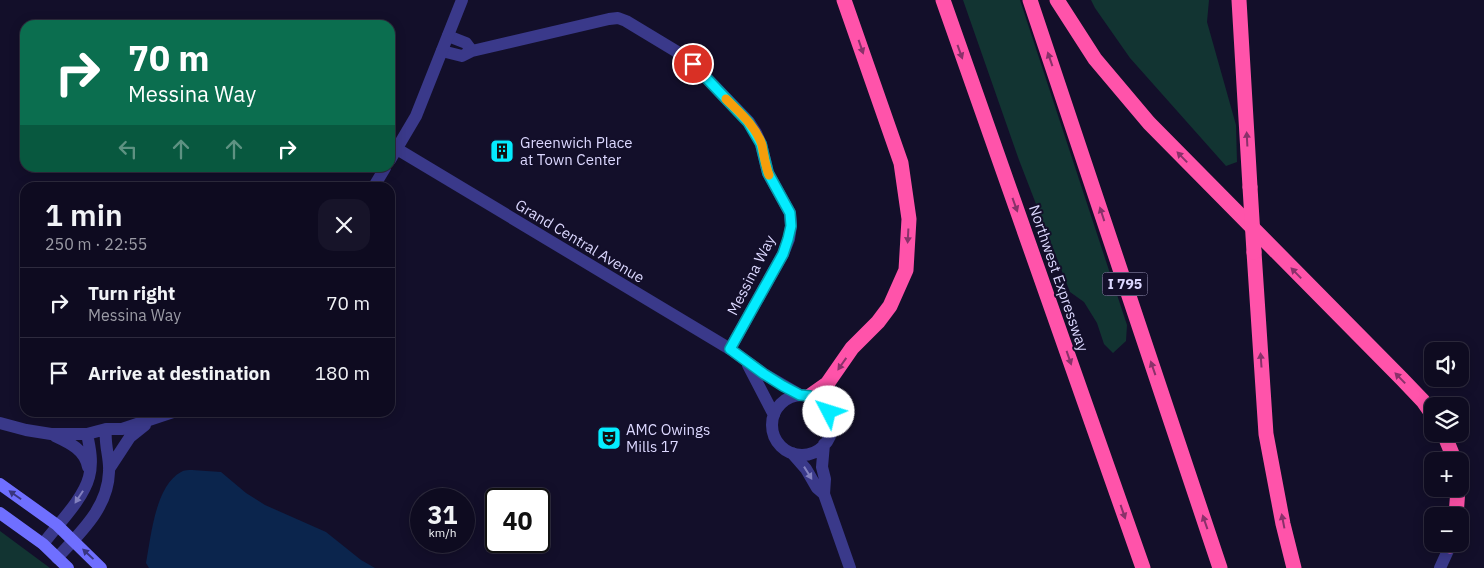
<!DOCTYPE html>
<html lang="en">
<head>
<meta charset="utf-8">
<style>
	body { margin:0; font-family:"IBM Plex Sans",sans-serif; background:#171429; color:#f1f3f6; height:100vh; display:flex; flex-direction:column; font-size:19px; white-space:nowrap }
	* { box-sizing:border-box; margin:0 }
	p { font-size:16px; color:#9b9ba5 }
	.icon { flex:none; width:28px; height:28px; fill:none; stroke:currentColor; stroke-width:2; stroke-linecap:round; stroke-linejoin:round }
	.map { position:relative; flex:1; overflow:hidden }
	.side { position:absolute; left:20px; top:182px; width:375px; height:235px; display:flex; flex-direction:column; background:#0e0b20; border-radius:15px; box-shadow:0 2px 12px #0003,0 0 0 1px #2e2b3e }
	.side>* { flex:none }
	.guide { position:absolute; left:20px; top:20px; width:375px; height:152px; border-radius:15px; box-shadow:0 2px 12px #0003,0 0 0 1px #2e2b3e; background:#0b6e4f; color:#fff; overflow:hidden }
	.fabs { position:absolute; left:1424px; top:342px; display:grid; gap:10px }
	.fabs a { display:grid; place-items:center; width:45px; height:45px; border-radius:10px; background:#0e0b20; box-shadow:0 2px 12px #0003,0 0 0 1px #2e2b3e; font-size:25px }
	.speed { position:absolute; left:410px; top:488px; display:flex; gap:10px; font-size:25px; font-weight:700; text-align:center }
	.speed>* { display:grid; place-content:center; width:65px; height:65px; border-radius:50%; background:#0e0b20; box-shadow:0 2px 12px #0003,0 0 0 1px #2e2b3e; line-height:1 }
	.speed small { font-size:12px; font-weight:400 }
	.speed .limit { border:2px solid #111; border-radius:8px; background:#fff; color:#111 }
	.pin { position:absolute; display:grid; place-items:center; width:42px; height:42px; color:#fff; margin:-21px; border:2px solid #fff; border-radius:50%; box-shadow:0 1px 5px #0007 }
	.me { position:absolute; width:55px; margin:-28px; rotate:310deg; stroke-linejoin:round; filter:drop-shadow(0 0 4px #0008) }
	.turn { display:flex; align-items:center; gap:18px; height:105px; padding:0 25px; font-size:22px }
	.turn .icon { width:65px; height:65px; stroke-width:2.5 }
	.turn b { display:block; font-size:35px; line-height:42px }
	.lanes { display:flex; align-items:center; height:48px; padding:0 25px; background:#0003; justify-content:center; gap:25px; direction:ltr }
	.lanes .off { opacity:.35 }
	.round { display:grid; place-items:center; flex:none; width:52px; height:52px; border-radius:15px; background:#171429 }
	.head { display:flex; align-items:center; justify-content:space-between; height:85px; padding:0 25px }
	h1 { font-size:30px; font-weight:600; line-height:38px }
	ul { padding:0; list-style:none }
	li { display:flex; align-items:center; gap:15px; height:70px; padding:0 25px; border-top:1px solid #2e2b3e }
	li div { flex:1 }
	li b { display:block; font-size:19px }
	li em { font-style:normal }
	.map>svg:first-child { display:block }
	.green { fill:#123432 }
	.water { fill:#0b254d }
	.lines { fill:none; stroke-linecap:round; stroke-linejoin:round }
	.minor { stroke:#3a398a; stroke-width:12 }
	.tertiary { stroke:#3a398a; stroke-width:12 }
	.secondary { stroke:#6f6fff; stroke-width:12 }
	.motorway { stroke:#ff53aa; stroke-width:15 }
	.motorway-bridge { stroke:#ff53aa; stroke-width:15 }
	.oneway { fill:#89316a }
	.oneway2 { fill:#8381bf }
	.oneway3 { fill:#38357f }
	.route-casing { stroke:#0399a6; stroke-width:12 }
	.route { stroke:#04ecff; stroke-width:9 }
	.slow { stroke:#f59e0b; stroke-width:9 }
	.labels { text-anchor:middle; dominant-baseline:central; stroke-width:4; stroke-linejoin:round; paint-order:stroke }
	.shield { fill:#130f2a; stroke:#a09cbf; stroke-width:1 }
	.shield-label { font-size:14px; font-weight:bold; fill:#dcd8ff }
	.poi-label { font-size:15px; fill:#dcd8ff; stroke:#130f2a; text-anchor:start }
	.street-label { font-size:15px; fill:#dcd8ff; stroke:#130f2a }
</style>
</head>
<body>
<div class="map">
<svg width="1484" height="568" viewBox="0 0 1484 568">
	<rect width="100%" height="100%" fill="#130f2a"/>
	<path class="green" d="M963 0H1020L1127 325 1126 341 1113 353 1104 344 1097 323 1084 302 1070 292 1019 160Z
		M1091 0H1209L1207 22 1236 125 1237 162 1226 166 1130 58 1095 8Z
		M0 531 50 568H0Z"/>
	<path class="water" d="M192 470 221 472 246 493 265 505 326 532 361 560 375 568H149L146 563C151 537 155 486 181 472 184 470 189 470 192 470Z"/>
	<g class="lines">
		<path class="minor" d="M442 51 462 56 472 51 466 43 448 36
			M472 51 609 19 618 18 626 21 684 56 693 64 749 122 756 133 761 144 768 173 790 213 791 226 789 239 783 254 730 349
			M1440 568 1450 546"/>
		<path class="tertiary" d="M397 149 730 349 764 374 800 395
			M390 160 416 116 462 0
			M373 188 385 168
			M748 365 774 415
			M772 425a30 30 0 1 1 60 0a30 30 0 1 1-60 0Z
			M0 423 26 430 51 434H87L106 429H122L173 412
			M55 436C70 443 85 450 88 467
			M824 444 822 467 825 479 824 494 850 568
			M792 453 806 469 817 488 824 494
			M109 469 130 437 145 425
			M43 544C57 525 83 500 89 477 93 463 90 448 87 434
			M57 558C80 533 108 508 109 472 110 457 104 445 106 429"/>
		<path class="secondary" d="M0 484 57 525 101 568
			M0 513 43 544 68 568"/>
		<path class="motorway" d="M943 0 1143 568
			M1030 0 1220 568
			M1057 0 1095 59 1149 123 1402 379 1423 401 1432 414
			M1239 0 1250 187
			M1254 252 1266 434 1283 524 1294 568
			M810 396 827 384 852 348 878 322 890 306 906 270 909 219 901 163 844 0
			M1444 434 1455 461
			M1456 516 1458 489
			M1450 546V544"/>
		<path class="motorway-bridge" d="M1250 187 1254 252"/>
	</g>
	<defs><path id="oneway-solid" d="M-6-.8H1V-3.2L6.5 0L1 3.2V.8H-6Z" transform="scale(1.25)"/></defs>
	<g class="oneway">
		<use href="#oneway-solid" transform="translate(861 47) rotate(71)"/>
		<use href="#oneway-solid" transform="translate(960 52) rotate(70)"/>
		<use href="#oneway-solid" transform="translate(1050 59) rotate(-109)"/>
		<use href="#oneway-solid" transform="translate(1247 139) rotate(-93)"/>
		<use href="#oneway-solid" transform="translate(1182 157) rotate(-134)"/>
		<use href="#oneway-solid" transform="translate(1015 205) rotate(70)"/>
		<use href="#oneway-solid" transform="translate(1102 214) rotate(-108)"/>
		<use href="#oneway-solid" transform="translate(908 236) rotate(93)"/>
		<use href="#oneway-solid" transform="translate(1296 273) rotate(-134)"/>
		<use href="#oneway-solid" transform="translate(1069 358) rotate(71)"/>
		<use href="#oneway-solid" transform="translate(1261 360) rotate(-94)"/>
		<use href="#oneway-solid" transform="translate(842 364) rotate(125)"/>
		<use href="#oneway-solid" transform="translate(1153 368) rotate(-109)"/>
		<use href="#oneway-solid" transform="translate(1400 378) rotate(-134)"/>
		<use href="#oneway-solid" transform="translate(1123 512) rotate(71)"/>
		<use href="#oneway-solid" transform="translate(1283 521) rotate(-101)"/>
		<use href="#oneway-solid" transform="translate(1205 522) rotate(-109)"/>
	</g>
	<g class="oneway2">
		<use href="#oneway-solid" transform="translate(808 473) rotate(58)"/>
		<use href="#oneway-solid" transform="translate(79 497) rotate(123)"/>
	</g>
	<g class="oneway3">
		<use href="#oneway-solid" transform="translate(15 495) rotate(-145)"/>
		<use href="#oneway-solid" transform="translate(88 554) rotate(-137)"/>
	</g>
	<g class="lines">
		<g class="route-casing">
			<path id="route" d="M693 64 748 122 761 144 768 173 790 213 791 226 788 239 783 254 730 349 764 374 783 386 800 395 810 396 818 399 829 412"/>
		</g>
		<use href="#route" class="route"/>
		<path class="slow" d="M726 99C739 112 756 126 762 145 764 155 765 165 769 175"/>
	</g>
	<defs>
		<g id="building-square" transform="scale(1.25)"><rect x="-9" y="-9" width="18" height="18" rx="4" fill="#04ecff" stroke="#130f2a"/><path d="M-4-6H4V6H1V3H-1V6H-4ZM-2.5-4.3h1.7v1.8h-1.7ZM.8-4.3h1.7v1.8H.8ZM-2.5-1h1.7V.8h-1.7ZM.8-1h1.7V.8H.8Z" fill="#111"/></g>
		<g id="theatre-square" transform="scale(1.25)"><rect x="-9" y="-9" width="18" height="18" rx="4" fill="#04ecff" stroke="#130f2a"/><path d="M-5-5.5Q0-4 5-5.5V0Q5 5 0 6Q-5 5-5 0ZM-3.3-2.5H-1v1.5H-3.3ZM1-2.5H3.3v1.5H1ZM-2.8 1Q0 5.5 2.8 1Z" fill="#111"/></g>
	</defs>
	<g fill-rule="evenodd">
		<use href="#building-square" x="502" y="151"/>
		<use href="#theatre-square" x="609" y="438"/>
	</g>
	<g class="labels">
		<rect class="shield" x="1102.5" y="272.5" width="45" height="23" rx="4"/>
		<g class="shield-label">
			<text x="1125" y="284">I 795</text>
		</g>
		<g class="poi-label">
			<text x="520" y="142">Greenwich Place<tspan x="520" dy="17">at Town Center</tspan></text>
			<text x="626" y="429">AMC Owings<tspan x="626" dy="17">Mills 17</tspan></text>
		</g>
		<g class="street-label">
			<text transform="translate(580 241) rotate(31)">Grand Central Avenue</text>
			<text transform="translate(751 275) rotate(-63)">Messina Way</text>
			<text transform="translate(1059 278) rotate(71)">Northwest Expressway</text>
		</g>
	</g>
</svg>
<div class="fabs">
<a><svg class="icon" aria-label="sound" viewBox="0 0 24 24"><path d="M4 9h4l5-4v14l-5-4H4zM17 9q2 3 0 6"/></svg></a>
<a><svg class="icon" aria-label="layers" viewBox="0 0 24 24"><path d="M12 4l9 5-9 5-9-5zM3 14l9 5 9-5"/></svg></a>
<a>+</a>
<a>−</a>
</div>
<div class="speed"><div>31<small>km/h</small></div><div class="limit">40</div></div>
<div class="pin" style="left:693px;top:64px;background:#d93025"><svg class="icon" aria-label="arrive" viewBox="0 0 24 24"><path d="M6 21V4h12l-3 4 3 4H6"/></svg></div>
<svg class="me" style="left:829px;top:412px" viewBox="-20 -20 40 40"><circle r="19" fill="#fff"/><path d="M0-13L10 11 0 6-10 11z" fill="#04ecff"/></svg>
<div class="guide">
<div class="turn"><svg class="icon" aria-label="right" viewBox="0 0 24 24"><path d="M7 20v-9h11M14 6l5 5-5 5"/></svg><div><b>70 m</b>Messina Way</div></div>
<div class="lanes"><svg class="icon off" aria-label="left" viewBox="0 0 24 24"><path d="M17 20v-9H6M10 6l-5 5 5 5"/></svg><svg class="icon off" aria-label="ahead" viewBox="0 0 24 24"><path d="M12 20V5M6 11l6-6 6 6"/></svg><svg class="icon off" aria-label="ahead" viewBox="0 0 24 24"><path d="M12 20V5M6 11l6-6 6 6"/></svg><svg class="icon" aria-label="right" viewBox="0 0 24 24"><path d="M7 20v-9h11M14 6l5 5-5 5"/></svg></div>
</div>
<section class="side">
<div class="head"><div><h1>1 min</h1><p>250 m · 22:55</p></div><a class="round"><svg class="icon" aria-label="close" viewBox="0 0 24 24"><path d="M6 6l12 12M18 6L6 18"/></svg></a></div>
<ul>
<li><svg class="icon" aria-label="right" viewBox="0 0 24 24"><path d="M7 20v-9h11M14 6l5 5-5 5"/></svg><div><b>Turn right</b><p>Messina Way</p></div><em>70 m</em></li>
<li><svg class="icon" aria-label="arrive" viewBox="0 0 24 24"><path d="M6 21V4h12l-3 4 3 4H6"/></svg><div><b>Arrive at destination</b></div><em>180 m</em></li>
</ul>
</section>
</div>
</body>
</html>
